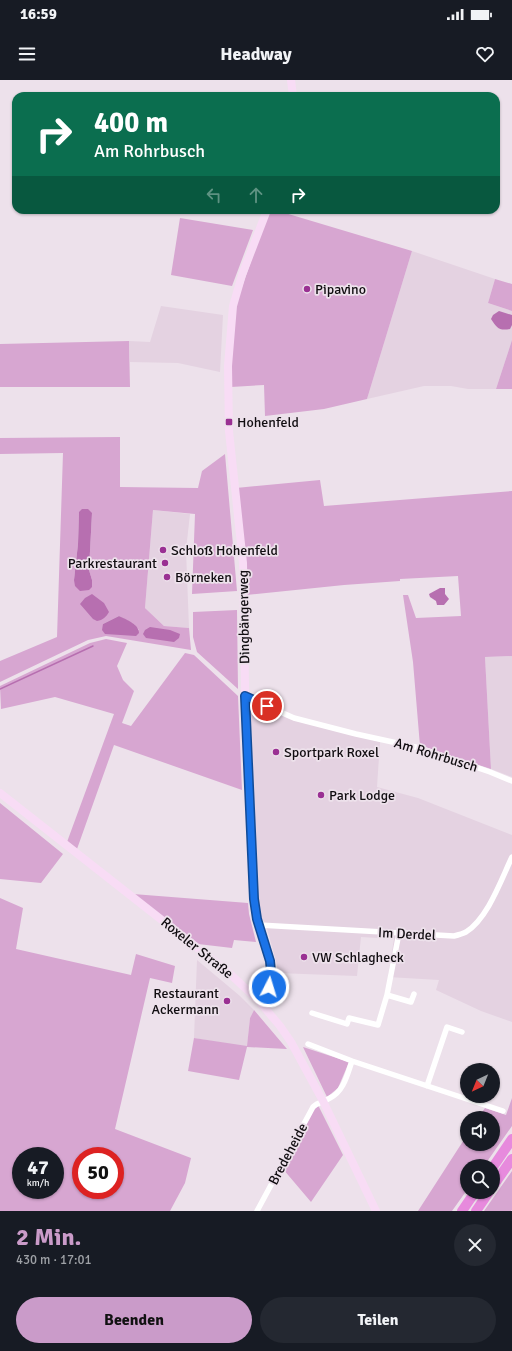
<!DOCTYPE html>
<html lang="de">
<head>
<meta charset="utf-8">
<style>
	body { margin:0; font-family:Signika,sans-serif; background:#242831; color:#f1f3f6; height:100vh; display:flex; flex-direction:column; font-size:15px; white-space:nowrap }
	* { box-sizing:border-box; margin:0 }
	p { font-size:13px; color:#9ea1a6 }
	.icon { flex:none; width:22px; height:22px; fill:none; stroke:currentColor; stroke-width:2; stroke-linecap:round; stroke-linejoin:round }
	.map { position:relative; height:1131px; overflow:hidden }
	.side { display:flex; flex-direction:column; background:#171b24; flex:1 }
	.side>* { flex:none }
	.banner { position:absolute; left:12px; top:12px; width:488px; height:122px; border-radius:12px; box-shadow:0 1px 3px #0004; background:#0b6e4f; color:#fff; overflow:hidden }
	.needle { width:26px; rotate:223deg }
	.buttons { position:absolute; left:460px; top:983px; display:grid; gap:8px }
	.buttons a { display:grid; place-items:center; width:40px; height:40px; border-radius:50%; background:#171b24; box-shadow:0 1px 3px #0004; font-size:20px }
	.speed { position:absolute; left:12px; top:1067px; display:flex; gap:8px; font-size:20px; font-weight:700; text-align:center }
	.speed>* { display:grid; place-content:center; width:52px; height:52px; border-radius:50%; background:#171b24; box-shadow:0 1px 3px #0004; line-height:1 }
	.speed small { font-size:10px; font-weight:400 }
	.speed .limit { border:6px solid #d22; background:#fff; color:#111 }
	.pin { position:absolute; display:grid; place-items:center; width:34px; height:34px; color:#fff; margin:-17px; border:2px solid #fff; border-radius:50%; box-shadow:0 1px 4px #0007 }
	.me { position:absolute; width:44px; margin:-22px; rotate:5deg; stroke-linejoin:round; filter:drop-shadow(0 0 3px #0008) }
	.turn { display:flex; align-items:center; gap:14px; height:84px; padding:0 16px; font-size:18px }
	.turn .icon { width:52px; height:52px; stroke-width:2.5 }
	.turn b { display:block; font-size:28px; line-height:34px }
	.lanes { display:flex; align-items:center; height:38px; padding:0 16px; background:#0003; justify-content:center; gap:20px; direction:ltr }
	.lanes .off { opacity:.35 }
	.round { display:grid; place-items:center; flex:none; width:42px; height:42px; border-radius:21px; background:#242831 }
	.overview { display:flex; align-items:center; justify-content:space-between; height:68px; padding:0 16px }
	h1 { font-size:24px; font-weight:700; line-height:30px; color:#ca9bc9 }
	.button { display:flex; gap:8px; margin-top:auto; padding:8px 16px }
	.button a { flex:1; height:46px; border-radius:24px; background:#ca9bc9; color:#111; font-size:16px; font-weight:700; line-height:46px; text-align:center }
	.button a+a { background:#242831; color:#f1f3f6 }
	.status { display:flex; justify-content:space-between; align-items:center; height:28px; padding:0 20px; background:#171b24; direction:ltr }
	.status svg { height:11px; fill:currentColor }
	header { display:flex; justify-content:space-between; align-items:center; height:52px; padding:0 16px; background:#171b24; font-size:18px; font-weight:700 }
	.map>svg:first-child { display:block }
	.built { fill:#e4d2e1 }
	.green { fill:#d7a6d1; fill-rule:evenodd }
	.water { fill:#b76fb0 }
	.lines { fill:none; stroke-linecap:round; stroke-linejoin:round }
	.stream { stroke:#b76fb0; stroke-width:1.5 }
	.minor { stroke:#fff; stroke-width:5.5 }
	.secondary { stroke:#f8dcf5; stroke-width:8 }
	.motorway { stroke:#e78add; stroke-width:10 }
	.route-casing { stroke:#114b97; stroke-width:10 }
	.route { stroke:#1a73e8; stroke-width:7 }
	.poi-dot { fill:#9a3093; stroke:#ede1eb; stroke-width:1.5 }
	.labels { text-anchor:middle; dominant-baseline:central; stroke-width:3.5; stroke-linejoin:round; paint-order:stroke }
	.poi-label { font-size:14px; fill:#110d11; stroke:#ede1eb; text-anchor:start }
	.street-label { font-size:14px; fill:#110d11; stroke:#ede1eb }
</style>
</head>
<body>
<div class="status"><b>16:59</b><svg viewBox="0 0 49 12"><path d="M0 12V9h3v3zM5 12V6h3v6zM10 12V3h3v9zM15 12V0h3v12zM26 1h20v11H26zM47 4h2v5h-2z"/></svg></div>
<header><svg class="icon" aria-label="menu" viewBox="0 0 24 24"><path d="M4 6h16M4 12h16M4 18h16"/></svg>Headway<svg class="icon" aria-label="heart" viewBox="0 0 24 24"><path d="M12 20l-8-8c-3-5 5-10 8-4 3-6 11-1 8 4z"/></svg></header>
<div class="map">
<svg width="512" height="1131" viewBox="0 0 512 1131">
	<rect width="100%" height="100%" fill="#ede1eb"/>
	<path class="built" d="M412 171 495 199 488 223 512 231V260L496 309H468L451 306H424L367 319Z
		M161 226 223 235 220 292 178 283 130 282 129 261 150 262Z
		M153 430 190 434 186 470 189 548 164 546 145 528Z
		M512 576V697L491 689 485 577Z
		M247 620 289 639 380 662 377 707 418 718 512 755V942L481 931 436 910 439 900 388 897 394 859 361 857 357 896 277 893V885L266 845 258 833Z
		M197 880 240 916 254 930 250 938 247 967 194 958Z"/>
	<path class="green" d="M269 130H275L412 171 367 319 324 329 265 336 264 305 231 307 232 240 241 210Z
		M180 138 253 150 232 206 171 195Z
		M495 199 512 204V231L488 223Z
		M512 260V309H496Z
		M129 261 130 307H0V264Z
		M120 357V407L198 408 202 391 225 374 237 511 192 514 195 434 153 430 145 528 164 546 189 548 191 570 106 556 88 560 0 602V581L57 557 63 373 0 374V358ZM79 432 92 433 89 490 92 500H74L78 464ZM119 536 135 545 139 550 126 554H115L103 544Z
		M320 400 324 426 512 411V576L485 577 491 689 420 666 413 582 403 515H408L416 538 461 536 458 496 400 499V501L344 505 246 515 236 408Z
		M237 530 238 609 197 572 193 557V532Z
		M106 559 127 563 117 586 123 600 134 611 122 643 131 646 185 573 194 575 238 616 242 710 114 665 77 769 67 762 114 634 55 617 1 629 0 606 90 563Z
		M0 723 63 774 41 803 0 799Z
		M133 814 248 823 249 834 256 862 234 860 232 868 198 864Z
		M0 818 23 828 16 869 131 895 136 874 175 886 172 903 150 898 115 1049 191 1078 185 1103 170 1131H0ZM21 1076H55V1110H21ZM81 1076H115V1110H81Z
		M254 930 287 969 247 967 239 1000 188 991 194 958 247 966 250 938Z
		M303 967 349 982 338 1008 327 1017Z
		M512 1018V1046L484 1086H467V1110L452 1131H418L467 1055V1064H493V1038H478L485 1028 506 1035Z
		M317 1023 343 1075 311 1122 283 1089Z
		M512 1091V1130L511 1131H484Z"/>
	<path class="water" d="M499 231 512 235V245L510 249C499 251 497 248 491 239L493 235Z
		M82 429H88L92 433 89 490 92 500V507L89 510 80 511 75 506 74 500 78 464 79 432Z
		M440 508H445V514L449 519 444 525H437L436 521 430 517 429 514Z
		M92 514 104 523 109 532C106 537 103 540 97 541L93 539 80 524 85 518Z
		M119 536C127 540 139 544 139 553L136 556 105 554 102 550 103 544Z
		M150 547 170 550 180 554 179 558 174 562 146 558 143 554 145 550Z"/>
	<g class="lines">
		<path class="stream" d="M0 609 93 566"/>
		<path class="minor" d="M245 616 294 638 356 654 420 668 490 692 512 701
			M259 845 454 856C458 855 462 854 466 852 488 838 501 800 512 777
			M387 915 411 922 414 914
			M312 933 347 944 349 938 378 945 387 915 399 853
			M308 964 352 981 503 1031
			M427 1006 447 947 462 952
			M257 1131 313 1027C318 1022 324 1022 330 1018 344 1011 347 995 352 981"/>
		<path class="secondary" d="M291 0 293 16
			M0 713 228 892 258 920 280 946 291 962 323 1021 376 1131
			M258 920 267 910 271 892 270 881 257 839 254 819 246 664 243 483 229 351 228 286 233 226 242 195 267 130"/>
		<path class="motorway" d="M493 1087 512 1059
			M493 1106 512 1079
			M462 1131 475 1112
			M476 1131 489 1112"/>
	</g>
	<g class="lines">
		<g class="route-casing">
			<path id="route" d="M267 626 245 616 254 819 257 839 270 881 271 892 269 907"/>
		</g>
		<use href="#route" class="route"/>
	</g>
	<g class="poi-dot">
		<circle cx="307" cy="209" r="4"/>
		<rect x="225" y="338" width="8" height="8" rx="2"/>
		<circle cx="163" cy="470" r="4"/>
		<circle cx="165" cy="483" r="4"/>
		<circle cx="167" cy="497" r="4"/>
		<circle cx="276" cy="672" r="4"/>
		<circle cx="321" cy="715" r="4"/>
		<circle cx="304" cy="877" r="4"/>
		<circle cx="227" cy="921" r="4"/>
	</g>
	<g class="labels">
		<g class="poi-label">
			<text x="315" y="209">Pipavino</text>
			<text x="237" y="342">Hohenfeld</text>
			<text x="171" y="470">Schloß Hohenfeld</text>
			<text x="157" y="483" text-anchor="end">Parkrestaurant</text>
			<text x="175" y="497">Börneken</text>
			<text x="284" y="672">Sportpark Roxel</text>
			<text x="329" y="715">Park Lodge</text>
			<text x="312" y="877">VW Schlagheck</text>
			<text x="219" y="913" text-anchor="end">Restaurant<tspan x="219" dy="16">Ackermann</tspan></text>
		</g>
		<g class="street-label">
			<text transform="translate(244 537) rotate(-91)">Dingbängerweg</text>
			<text transform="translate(436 675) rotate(17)">Am Rohrbusch</text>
			<text transform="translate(407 854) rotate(3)">Im Derdel</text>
			<text transform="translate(197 868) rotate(39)">Roxeler Straße</text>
			<text transform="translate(288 1074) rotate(-62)">Bredeheide</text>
		</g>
	</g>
</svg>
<div class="buttons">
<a><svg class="needle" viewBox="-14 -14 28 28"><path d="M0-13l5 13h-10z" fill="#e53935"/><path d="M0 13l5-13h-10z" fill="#9ea1a6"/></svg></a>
<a><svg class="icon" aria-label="sound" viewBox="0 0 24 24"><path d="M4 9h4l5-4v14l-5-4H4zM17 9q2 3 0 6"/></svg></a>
<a><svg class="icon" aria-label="search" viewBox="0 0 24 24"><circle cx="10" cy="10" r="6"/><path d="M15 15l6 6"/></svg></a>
</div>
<div class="speed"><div>47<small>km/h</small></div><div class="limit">50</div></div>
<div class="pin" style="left:267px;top:626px;background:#d93025"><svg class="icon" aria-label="arrive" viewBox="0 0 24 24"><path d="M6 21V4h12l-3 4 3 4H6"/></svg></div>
<svg class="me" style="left:269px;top:907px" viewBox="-20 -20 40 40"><circle r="17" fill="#1a73e8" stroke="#fff" stroke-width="3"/><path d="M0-11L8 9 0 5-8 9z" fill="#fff"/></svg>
<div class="banner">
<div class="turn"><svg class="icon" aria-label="right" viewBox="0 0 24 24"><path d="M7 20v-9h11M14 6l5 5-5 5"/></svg><div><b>400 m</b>Am Rohrbusch</div></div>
<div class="lanes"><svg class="icon off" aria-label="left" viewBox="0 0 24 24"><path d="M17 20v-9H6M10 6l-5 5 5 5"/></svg><svg class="icon off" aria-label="ahead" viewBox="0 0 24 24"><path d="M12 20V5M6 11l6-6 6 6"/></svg><svg class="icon" aria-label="right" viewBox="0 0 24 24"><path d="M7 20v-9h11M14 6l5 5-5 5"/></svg></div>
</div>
</div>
<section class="side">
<div class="overview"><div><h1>2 Min.</h1><p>430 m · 17:01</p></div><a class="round"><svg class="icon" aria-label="close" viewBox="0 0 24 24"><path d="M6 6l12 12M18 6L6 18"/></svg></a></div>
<div class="button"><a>Beenden</a><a>Teilen</a></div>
</section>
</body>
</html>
